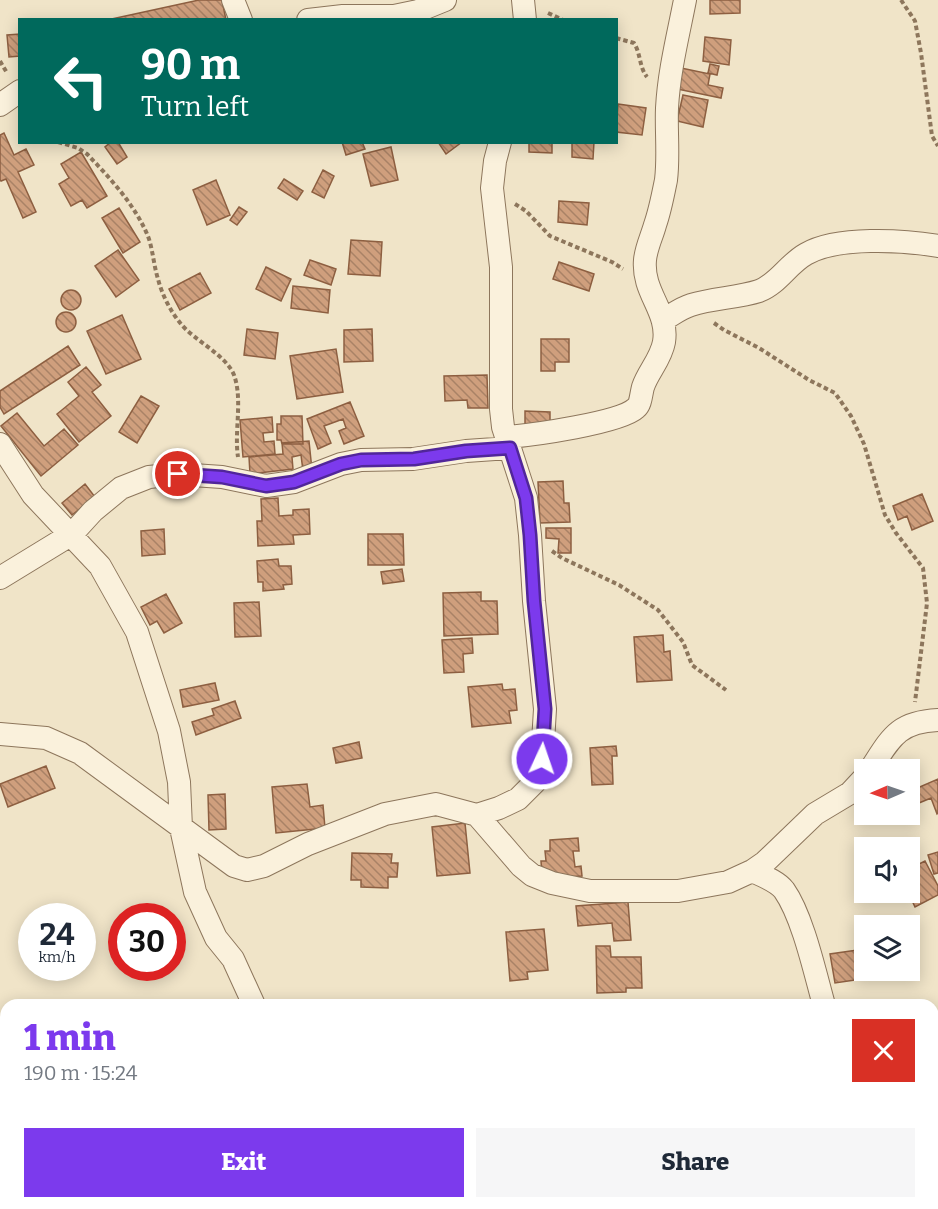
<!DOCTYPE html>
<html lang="en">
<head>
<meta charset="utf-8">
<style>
	body { margin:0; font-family:Bitter,serif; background:#f6f6f7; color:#1f2937; height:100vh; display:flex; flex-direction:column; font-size:22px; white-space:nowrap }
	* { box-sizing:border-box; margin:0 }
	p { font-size:20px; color:#747a83 }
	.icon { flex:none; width:33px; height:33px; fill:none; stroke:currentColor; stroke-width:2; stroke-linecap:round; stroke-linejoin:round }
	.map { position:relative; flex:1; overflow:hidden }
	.details { position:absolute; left:0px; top:999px; width:939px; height:210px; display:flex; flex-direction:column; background:#fff; border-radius:18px 18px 0 0; box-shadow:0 3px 15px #0003 }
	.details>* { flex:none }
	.guide { position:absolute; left:18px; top:18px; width:600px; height:126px; border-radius:0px; box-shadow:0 3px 15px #0003; background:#00695c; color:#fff; overflow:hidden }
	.needle { width:39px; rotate:268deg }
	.tools { position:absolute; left:854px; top:759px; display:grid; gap:12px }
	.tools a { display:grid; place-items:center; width:66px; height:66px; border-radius:0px; background:#fff; box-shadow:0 3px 15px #0003; font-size:30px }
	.speed { position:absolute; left:18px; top:903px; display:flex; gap:12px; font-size:30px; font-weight:700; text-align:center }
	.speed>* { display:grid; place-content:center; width:78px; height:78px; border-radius:50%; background:#fff; box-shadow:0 3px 15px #0003; line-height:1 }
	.speed small { font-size:15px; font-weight:400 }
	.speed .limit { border:9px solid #d22; background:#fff; color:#111 }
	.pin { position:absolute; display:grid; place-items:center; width:51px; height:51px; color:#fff; margin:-26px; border:3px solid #fff; border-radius:50%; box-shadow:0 2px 6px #0007 }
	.me { position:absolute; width:66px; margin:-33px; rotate:3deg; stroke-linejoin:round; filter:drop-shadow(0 0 4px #0008) }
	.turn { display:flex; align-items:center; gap:21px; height:126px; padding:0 24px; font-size:27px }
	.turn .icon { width:78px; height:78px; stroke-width:2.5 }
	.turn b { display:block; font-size:42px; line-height:51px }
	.round { display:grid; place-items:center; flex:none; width:63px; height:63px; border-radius:0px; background:#f6f6f7 }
	.headline { display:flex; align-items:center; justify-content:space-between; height:102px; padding:0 24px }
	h1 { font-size:36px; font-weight:800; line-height:45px; color:#7c3aed }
	.cta { display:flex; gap:12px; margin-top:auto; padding:12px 24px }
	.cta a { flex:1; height:69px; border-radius:0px; background:#7c3aed; color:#fff; font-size:24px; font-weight:800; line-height:69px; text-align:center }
	.cta a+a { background:#f6f6f7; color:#1f2937 }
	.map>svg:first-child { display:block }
	.building { fill:url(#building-back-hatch); stroke:#8d5f41; stroke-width:1.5 }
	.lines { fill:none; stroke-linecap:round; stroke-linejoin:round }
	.street-casing { stroke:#8d765c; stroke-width:24 }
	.path { stroke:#8d765c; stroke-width:4; stroke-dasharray:4.5 3; stroke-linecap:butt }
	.street { stroke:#faf1dc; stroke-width:22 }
	.route-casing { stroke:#51269a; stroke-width:15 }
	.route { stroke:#7c3aed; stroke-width:10 }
</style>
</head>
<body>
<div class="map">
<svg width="938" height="1209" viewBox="0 0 938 1209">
	<defs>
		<pattern id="building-back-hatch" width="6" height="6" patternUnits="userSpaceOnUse" patternTransform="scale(1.5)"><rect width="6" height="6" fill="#cf9f7d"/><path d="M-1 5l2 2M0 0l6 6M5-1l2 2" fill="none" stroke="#a98266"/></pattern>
	</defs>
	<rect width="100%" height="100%" fill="#f0e4c8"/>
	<path class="building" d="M199 0H222L226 20H107Z
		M710 0H740V13L710 14Z
		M20 34V56L9 57 7 35Z
		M705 37 731 40 729 65 703 61Z
		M710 64 719 66 717 75 708 73Z
		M681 68 710 74 708 85 723 88 721 98 677 89Z
		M683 95 708 100 703 127 677 121Z
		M618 104 646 108 642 135 616 132Z
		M4 133 14 155 26 149 34 165 18 172 36 212 23 218 6 179 1 181 0 180V135Z
		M111 142H118L127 157 117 164 105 147Z
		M342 142H362L365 149 346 155Z
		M438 142H462L446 154Z
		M529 142H552V153L529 152Z
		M572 142H594L593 159 572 157Z
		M391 147 398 180 371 186 363 154Z
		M81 152 107 196 87 208 82 200 71 206 59 184 69 178 61 164Z
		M323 170 334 176 324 198 312 192Z
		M284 179 303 191 297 200 278 188Z
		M216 180 230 215 207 225 193 190Z
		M559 201 589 203 587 225 558 222Z
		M239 207 247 212 237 225 230 220Z
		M119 208 140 242 123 253 102 218Z
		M351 240 382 242 380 276 348 274Z
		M118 250 139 280 116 297 95 266Z
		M310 260 336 269 331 285 304 275Z
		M559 262 594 274 589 291 553 279Z
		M266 267 291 279 281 301 256 289Z
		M200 273 211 293 180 310 169 289Z
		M293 286 330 290 328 313 291 308Z
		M61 300a10 10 0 1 1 20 0a10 10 0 1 1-20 0Z
		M56 322a10 10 0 1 1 20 0a10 10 0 1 1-20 0Z
		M122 315 141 359 106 374 87 331Z
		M247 329 278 333 275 359 244 355Z
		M372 329 373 361 344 362V330Z
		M541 339H569V362H555V371H541Z
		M68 346 80 365 4 414 0 407V391Z
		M336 349 343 392 297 399 290 356Z
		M86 367 101 385 92 392 111 416 79 442 57 414 79 396 68 382Z
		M487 375 488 408H468L467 400 445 401 444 376Z
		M141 396 159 406 137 443 119 432Z
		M350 402 364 436 344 444 339 431 346 428 343 419 324 426 331 443 318 449 307 419Z
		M525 411 550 412V428L525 427Z
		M17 413 44 446 64 429 78 445 41 476 1 426Z
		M281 416H302L303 444H282L281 440H277V424H281Z
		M272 417 273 432 263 433 264 442 274 441 275 454 243 457 240 420Z
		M309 441 312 470 303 471 301 455 292 457 293 469 250 474 249 457 283 454 282 443Z
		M563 481 564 503H569L570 522 540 523 538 482Z
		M85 484 95 497 72 515 62 503Z
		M922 494 933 521 912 530 907 516 898 520 893 506Z
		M278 498 279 516 293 515V510L309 509 310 534 293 535 294 544 258 546 257 521H262L261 499Z
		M546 528H571V553H558L559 539 546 538Z
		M164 529 165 554 142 556 141 531Z
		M368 534H403L404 565H368Z
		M278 559 279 566H291L292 584 283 585 284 589 263 591V582H258L257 561Z
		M402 569 404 581 383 584 381 572Z
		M481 592V601H497L498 634 444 636 443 593Z
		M166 594 182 623 164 633 157 621 150 625 141 607Z
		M259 602 261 636 235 637 234 603Z
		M663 635 664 652 670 651 672 680 637 682 634 637Z
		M472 638 473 653 463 654 464 672 444 673 442 640Z
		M215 683 219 700 183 707 180 690Z
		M502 684 503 690 515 689 517 710 509 711 511 723 472 727 468 687Z
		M235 701 241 718 196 735 192 722 214 715 212 709Z
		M359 742 362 758 336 763 333 748Z
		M616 746 617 756H612L613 784 592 785 590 748Z
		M46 766 55 788 8 807 0 784Z
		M938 779V813L937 814 931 798 919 803 913 790Z
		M307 784 310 807 323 805 325 828 276 833 272 787Z
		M225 794 226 829 209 830 208 795Z
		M465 823 470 873 437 876 432 827Z
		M578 838 579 851H573L575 867 581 866 582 876 553 878 542 875 541 861H546L545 851H550V840Z
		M938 852V873L934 874 928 855Z
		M352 853 392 854 391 863H398L397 877H388V888L361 887V880H351Z
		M925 861 938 886V895L915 907 908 892 909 869Z
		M628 902 631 940 614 941 612 923 578 926 576 906Z
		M544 929 548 970 527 972 528 979 510 981 506 932Z
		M596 946H610L611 957H641L642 988H626V992L597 993Z
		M864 949V970H874L875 977 835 983 830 954Z
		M755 1203H804L802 1209H762L754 1206Z
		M827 1203H868V1209H827Z"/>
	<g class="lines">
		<g class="street-casing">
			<path id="street" d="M233 0 241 20
				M523 0 525 20
				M308 20 343 16H394L418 11 445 0
				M0 105 20 91
				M663 320C672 315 681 308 691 305 713 298 737 298 759 291 778 284 788 264 806 254 837 236 903 240 938 246
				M508 437C532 435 620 423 636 408 641 404 641 394 643 387 648 372 661 359 664 342 669 311 642 293 645 260 646 248 652 236 655 225 660 211 663 195 666 180 669 156 666 132 667 108 669 71 678 36 685 0
				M0 444 33 495 100 566 137 632 169 731 179 782 181 828 195 892 216 938 233 959 254 1005
				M0 578 72 534 93 511 121 488 149 477 178 474 222 477 266 486 294 482 341 464 361 460 413 459 466 451 510 448
				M0 734 46 738 80 753 234 866 247 870 264 866 308 844 385 814 436 804 477 815 521 866 532 875 552 883 590 891H678L728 882 752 871 765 862 815 814 850 793 864 778
				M870 770C891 738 897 722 938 720
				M477 815 499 808 518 799 535 782 542 759 545 709 534 601 530 535 526 498 503 427 501 409V267L492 188 495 161 500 142
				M752 871C763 876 777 881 784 890 803 917 815 973 824 1005
				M284 1203 285 1209
				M893 1209V1203"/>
		</g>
		<path class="path" d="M901 0 915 21 921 53 932 136 938 146
			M548 13 563 20
			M616 38 634 43C641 54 639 67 647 77
			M0 61 7 73
			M58 142 78 148 87 154C110 178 137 207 149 239 153 252 154 266 158 279 162 295 171 312 181 324 195 341 226 355 234 375 243 400 234 431 238 457
			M515 204 526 211 550 236 612 262 623 269
			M714 323 724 330 759 348 809 380 835 393 851 416 864 444 885 515 896 533 923 568 927 603 915 702
			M552 551 562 558 619 585 658 610 683 642 692 665 726 690"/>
		<use href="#street" class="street"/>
	</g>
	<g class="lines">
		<g class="route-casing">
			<path id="route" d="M178 474 222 477 266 486 294 482 341 464 361 460 414 459 466 451 510 448 526 498 530 535 534 601 545 709 542 759"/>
		</g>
		<use href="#route" class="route"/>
	</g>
</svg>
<div class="tools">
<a><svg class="needle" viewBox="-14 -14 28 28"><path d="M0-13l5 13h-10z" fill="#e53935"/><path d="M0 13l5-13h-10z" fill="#747a83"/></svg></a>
<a><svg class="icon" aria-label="sound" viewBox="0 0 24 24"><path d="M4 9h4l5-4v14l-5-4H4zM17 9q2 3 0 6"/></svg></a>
<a><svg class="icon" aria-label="layers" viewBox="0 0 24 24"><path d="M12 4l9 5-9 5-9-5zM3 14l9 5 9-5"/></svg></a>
</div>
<div class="speed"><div>24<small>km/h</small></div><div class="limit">30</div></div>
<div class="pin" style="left:178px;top:474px;background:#d93025"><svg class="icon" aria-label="arrive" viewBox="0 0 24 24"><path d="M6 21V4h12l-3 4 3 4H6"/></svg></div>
<svg class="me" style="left:542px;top:759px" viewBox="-20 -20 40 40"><circle r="17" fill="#7c3aed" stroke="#fff" stroke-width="3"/><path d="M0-11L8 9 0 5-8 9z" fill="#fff"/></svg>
<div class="guide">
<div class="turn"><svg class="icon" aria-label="left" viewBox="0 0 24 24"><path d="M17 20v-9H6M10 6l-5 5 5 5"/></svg><div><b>90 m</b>Turn left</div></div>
</div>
<section class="details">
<div class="headline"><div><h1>1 min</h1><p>190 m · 15:24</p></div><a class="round" style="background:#d93025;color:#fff"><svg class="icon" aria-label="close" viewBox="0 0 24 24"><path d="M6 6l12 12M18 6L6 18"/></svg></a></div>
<div class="cta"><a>Exit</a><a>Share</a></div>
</section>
</div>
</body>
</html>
